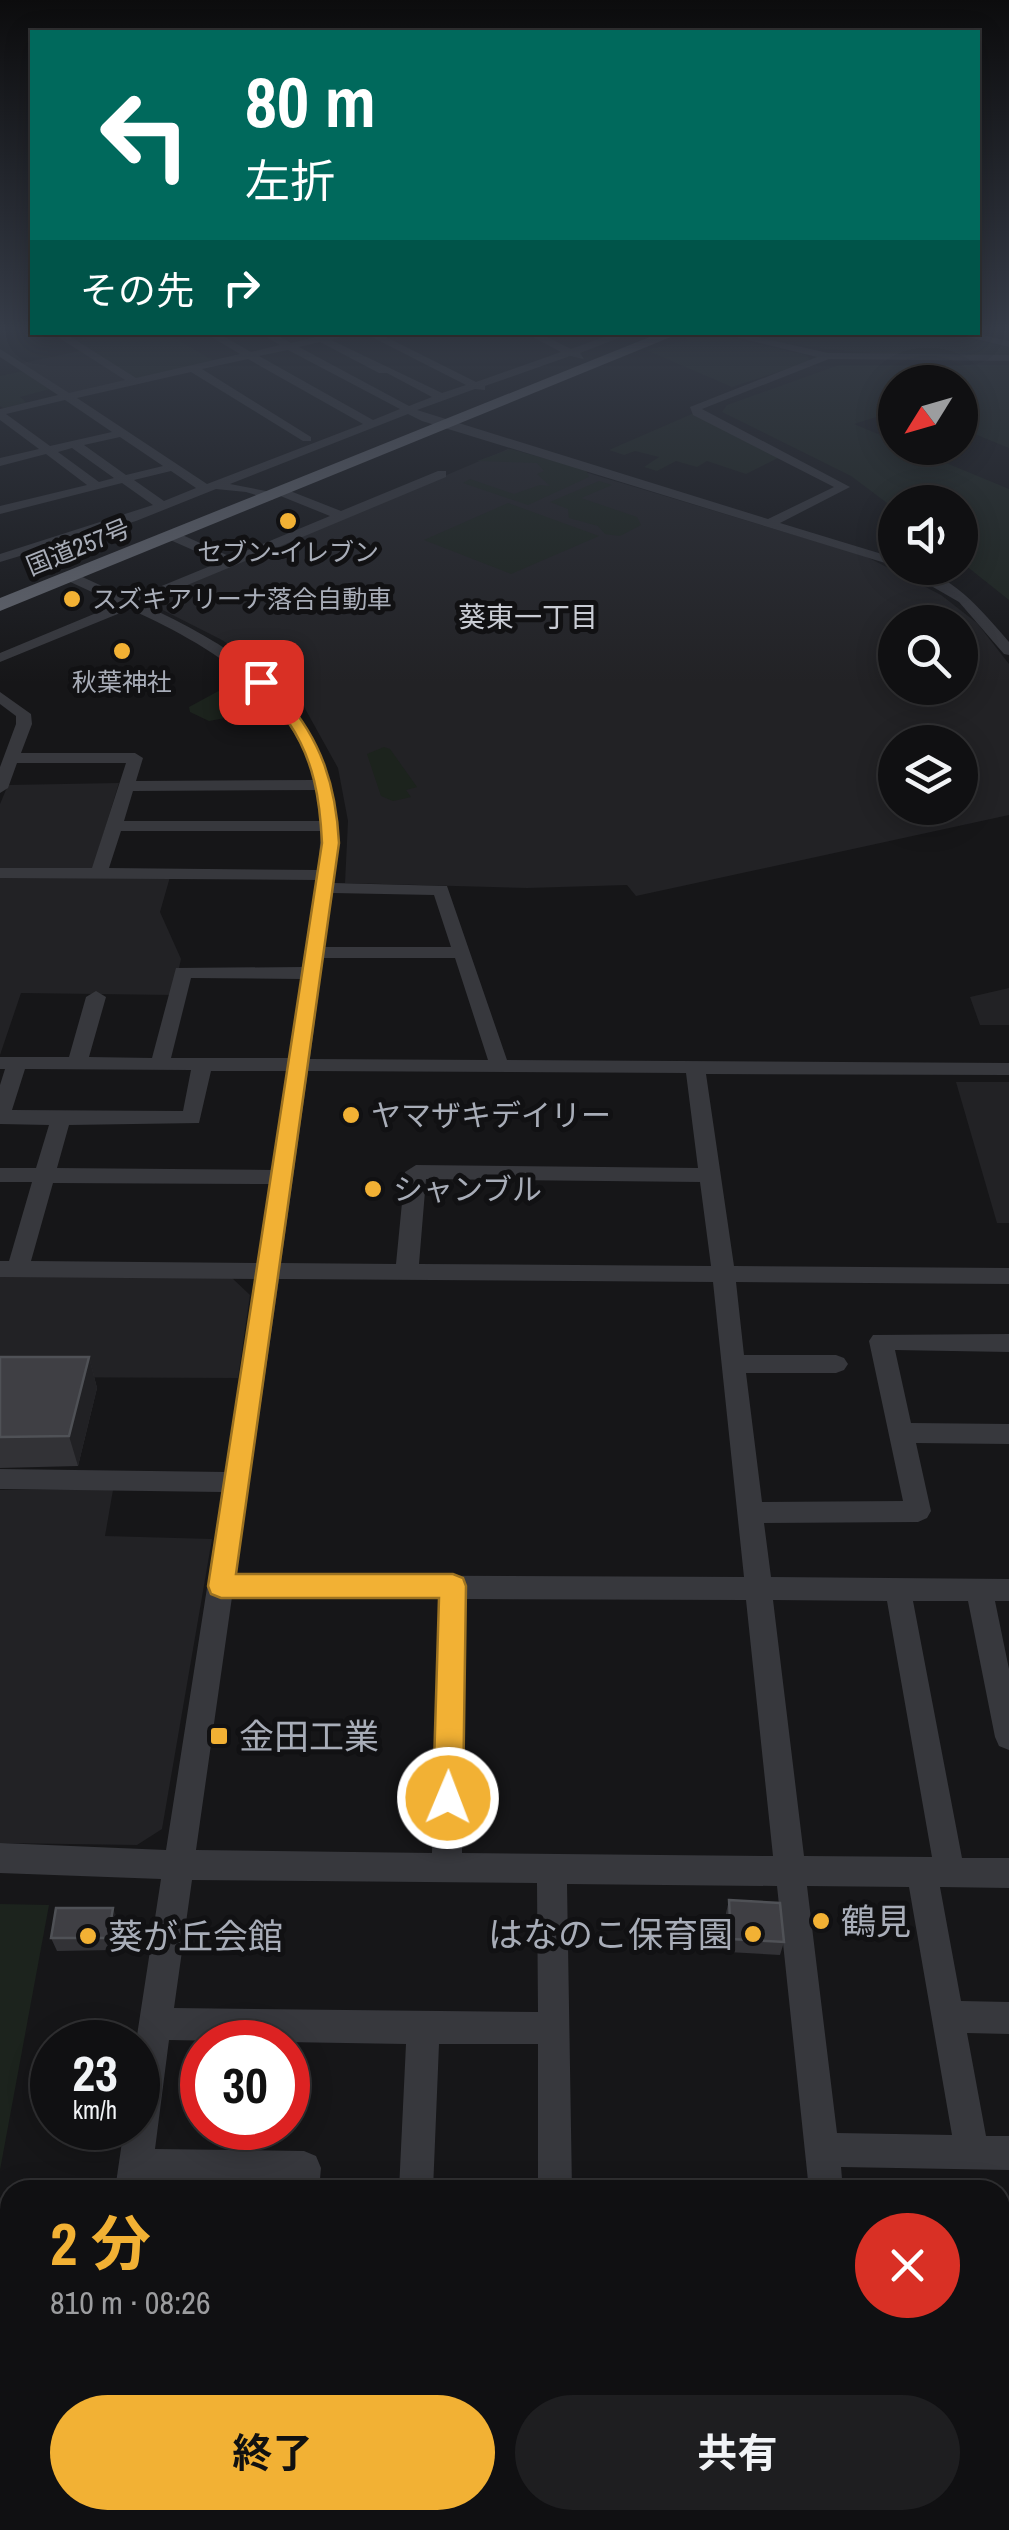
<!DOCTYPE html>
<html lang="ja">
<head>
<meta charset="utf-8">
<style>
	body { margin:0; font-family:"Archivo Narrow","Noto Sans JP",sans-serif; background:#1e1e20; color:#f1f3f6; height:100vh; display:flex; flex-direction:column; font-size:38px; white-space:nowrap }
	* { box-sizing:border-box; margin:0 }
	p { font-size:32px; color:#9c9d9f }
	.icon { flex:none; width:55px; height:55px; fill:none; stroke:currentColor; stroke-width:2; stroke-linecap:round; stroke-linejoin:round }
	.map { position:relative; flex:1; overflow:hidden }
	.sheet { position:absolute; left:0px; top:2180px; width:1010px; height:350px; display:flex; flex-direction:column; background:#101012; border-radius:30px 30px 0 0; box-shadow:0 5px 25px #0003,0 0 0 2px #303032 }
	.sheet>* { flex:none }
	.banner { position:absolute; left:30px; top:30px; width:950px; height:305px; border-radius:0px; box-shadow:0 5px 25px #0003,0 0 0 2px #303032; background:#00695c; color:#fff; overflow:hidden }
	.needle { width:65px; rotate:233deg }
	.fabs { position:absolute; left:878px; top:365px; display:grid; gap:20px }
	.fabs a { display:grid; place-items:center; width:100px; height:100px; border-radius:50%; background:#101012; box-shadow:0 5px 25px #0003,0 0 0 2px #303032; font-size:50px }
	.speed { position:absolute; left:30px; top:2020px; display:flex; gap:20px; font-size:50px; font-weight:700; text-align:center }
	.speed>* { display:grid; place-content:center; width:130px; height:130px; border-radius:50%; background:#101012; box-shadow:0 5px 25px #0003,0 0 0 2px #303032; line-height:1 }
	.speed small { font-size:25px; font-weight:400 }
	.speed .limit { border:15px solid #d22; background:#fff; color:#111 }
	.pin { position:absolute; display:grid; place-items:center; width:85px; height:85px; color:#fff; margin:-42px; border-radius:20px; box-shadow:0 5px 15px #0006 }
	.me { position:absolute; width:110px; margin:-55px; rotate:1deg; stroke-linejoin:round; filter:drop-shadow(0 0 8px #0008) }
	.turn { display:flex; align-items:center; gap:35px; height:210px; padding:0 50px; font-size:45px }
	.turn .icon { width:130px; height:130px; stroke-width:2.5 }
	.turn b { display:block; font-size:70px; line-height:85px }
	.then { display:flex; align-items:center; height:95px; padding:0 50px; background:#0003; gap:20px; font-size:38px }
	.round { display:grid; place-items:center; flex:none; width:105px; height:105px; border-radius:52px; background:#1e1e20 }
	.summary { display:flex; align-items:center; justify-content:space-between; height:170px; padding:0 50px }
	h1 { font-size:60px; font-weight:700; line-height:75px; color:#f2b134 }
	.action { display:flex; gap:20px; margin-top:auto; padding:20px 50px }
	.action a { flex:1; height:115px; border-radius:60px; background:#f2b134; color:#111; font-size:40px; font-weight:700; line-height:115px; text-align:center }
	.action a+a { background:#1e1e20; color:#f1f3f6 }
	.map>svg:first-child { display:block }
	.built { fill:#222225; fill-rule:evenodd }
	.green { fill:#1c231d }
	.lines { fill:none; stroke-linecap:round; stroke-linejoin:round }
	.minor { fill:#37383d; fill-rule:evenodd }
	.highway { fill:#63666e; fill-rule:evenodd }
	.wall { fill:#323236 }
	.shaded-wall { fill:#212124 }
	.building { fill:#3f3f44; stroke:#4f5156; stroke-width:2.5 }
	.route { fill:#f2b134; stroke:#9d7322; stroke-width:2.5 }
	.poi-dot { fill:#f2b134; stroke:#111113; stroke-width:4 }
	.labels { text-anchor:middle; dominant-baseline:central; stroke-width:10; stroke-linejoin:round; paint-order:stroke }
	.far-street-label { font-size:25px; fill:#a8adb8; stroke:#111113 }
	.far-poi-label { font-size:25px; fill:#a8adb8; stroke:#111113 }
	.far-neighbourhood-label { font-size:28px; fill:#c9ccd4; stroke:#111113 }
	.poi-label { font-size:30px; fill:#a8adb8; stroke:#111113; text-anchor:start }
	.near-poi-label { font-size:35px; fill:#a8adb8; stroke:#111113; text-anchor:start }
</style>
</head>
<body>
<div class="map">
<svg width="1009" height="2530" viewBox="0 0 1009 2530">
	<rect width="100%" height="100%" fill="#161618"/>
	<path class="built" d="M80 351 127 381 68 394 22 363Z
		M508 449 865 556 941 595 977 623 1009 664V815L636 896 627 885 527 888 345 883 348 821 338 768 303 705 272 673 222 640 147 602ZM895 622H960V688H895ZM895 742H960V808H895Z
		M119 783 92 871 0 870V804L8 785Z
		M0 877H170L160 912 181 959 173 995 21 993 0 1055Z
		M1009 988V1025H980L970 997Z
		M956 1082H1009V1223H997Z
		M0 1275 232 1278 250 1295 238 1378 0 1377Z
		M0 1490H113L105 1536 212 1539 162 1829 137 1845 0 1843Z"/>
	<path class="green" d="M109 333H166L214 361 133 380 72 341Z
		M687 333H708L806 355 811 361 732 387 646 350 689 340 680 336Z
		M735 333H936L1009 347V356C909 356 833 355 735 333Z
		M839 365H1009V448L960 428V382H895V411L854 424 895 441V448H910L1009 489V600L960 561V502H895V509L851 476 722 412 727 405Z
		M23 371 50 389 20 397 27 403 3 408 0 406V376Z
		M694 413 780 457 746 474 707 461 697 467 676 461 657 471 644 467 659 457 635 451 624 455 609 450Z
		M511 449 586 470 589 477 528 505 463 483 470 479 514 494 540 485 550 486 537 474 544 471 537 463 477 461Z
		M599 481 612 485 581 498 637 517 641 525 620 536 605 534 598 526 569 518 568 509 550 502Z
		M508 503 599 536 511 574 424 540Z
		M237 681 265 705 264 711 209 721 190 712 189 707Z
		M384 747 390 749 417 787 406 790 411 797 393 801 381 796 367 754Z
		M0 1904 49 1905 0 2170Z"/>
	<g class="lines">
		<path class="minor" d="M50 332H63L136 378 240 354 203 332H216L251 352 280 345 258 332H272L291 343 336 332H357L331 340 442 393 466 385 362 332H376L476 382 561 352 523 332H537L571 349 618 332H634L580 353 584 359 570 356 485 386V390L475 389 417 410 768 519 834 487 693 415 690 407 817 357 715 332H736L828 353 1009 355V361L829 359 702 409 850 487 780 523 895 558V566L422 421 408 414 230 484 276 493 277 489H285L341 511 438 471H446V477L142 604C272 664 352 730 334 883L447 886 507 1060 1009 1063V1075L706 1074 734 1266 1009 1268V1284L736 1282 744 1355H836L844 1358 848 1364 844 1370 836 1373H746L762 1502 903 1501 869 1341 873 1335 1009 1334V1352L895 1350 911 1423 1009 1424V1444L916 1443 931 1511 927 1518 918 1522 764 1523 771 1577 1009 1579V1601H995L1009 1669V1750L999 1746 995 1737 968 1601H913L962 1858H1009V1888L940 1887 961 2001 1009 2002V2034L967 2033 986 2136H1009V2170L841 2167 843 2190H809L777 1886 567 1884 572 2190H538V2044H439L433 2190H399L406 2044 169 2040 155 2149 304 2151 316 2156 321 2168 319 2190H285V2185L150 2183 149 2190H115L124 2128H138L136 2042 161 1879 0 1873V1843L166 1850 222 1492 0 1489V1469L226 1472 256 1279 0 1277V1261H9L32 1182H0V1168H36L49 1125 0 1124V1085L5 1069H0V1057H69L86 997 96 991 106 997 89 1057 152 1058 176 968 303 967 317 880 0 878V868H92L126 763H17L8 788 0 793V767L16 724V716L0 704V692L31 714 32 724 21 753H135L143 758 136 781 315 780C289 693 209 645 130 609L0 662V653L118 604 66 580V574H76L130 599 220 562 168 539V533H178L231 557 330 516 278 495 272 500 246 492 216 489 136 521 0 562V554L153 505 122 483 0 514V506L87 485 46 454 0 466V458L39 449 0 420V409L58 395 0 357V349L69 393 125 380ZM320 342 379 373H387L432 397 409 406 299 347ZM288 350 400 409 373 420 259 356ZM248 359 363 424 207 484 77 398 191 372 303 441H311V437L202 369ZM65 400 112 432 50 446 6 414ZM120 437 163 466 126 475 84 445ZM72 448 114 478 99 482 58 452ZM171 471 196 488 164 501 134 480ZM318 790 321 821H124L133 791ZM121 831H321L318 870 109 868ZM333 893 434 895 451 947H324ZM323 958H455L488 1060 310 1059ZM191 978 302 979 290 1058H171ZM25 1069 191 1070 183 1111 12 1110ZM211 1071H288L273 1170 57 1168 69 1125 199 1123ZM308 1071 686 1073 698 1168 416 1165 405 1172 396 1264 281 1263ZM426 1179 700 1182 711 1266 419 1264ZM53 1183 271 1184 259 1263 31 1261ZM279 1279 713 1282 744 1577 236 1575ZM232 1597 439 1599 432 1853 196 1850ZM466 1599 746 1600 773 1856 462 1853ZM773 1600 887 1601 932 1857 804 1856ZM192 1880 537 1883 538 2012 174 2008ZM807 1886 909 1887 952 2135 837 2133Z
			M947 332H969L1009 341V347Z
			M900 568C946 565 982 611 1009 642V655L1004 654 959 602Z
			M1000 2313H1009V2349H1000Z
			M67 2520H105L104 2530H66Z
			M381 2520H419V2530H381Z
			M541 2520H579V2530H541Z
			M843 2520H881L882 2530H844Z"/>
		<path class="highway" d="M662 332H683L0 611V598Z"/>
	</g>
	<path class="wall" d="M0 1357H89L97 1388 78 1466 0 1468Z
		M729 1900 784 1942 780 1955 728 1952 726 1913Z
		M118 1921 113 1950 57 1951 51 1938Z"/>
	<path class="shaded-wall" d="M89 1357 97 1388 78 1466 69 1436Z
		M113 1908 118 1921 113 1950 108 1938Z"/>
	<path class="building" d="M0 1357H89L69 1436 0 1437Z
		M729 1900 780 1903 784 1942 731 1939Z
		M56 1908H113L108 1938H51Z"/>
	<linearGradient id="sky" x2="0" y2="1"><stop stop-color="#0c0c0d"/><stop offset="0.48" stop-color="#363c48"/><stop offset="1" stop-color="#363c48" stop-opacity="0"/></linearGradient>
	<rect width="1009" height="683" fill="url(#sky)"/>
	<path class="route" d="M261 677C270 682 276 690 284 698 322 741 336 787 339 843L236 1574H453L463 1578 466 1586 463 1798 459 1808 448 1812 438 1808 433 1798 439 1598H221L211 1594 208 1586 322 843C320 800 314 760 289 723 279 708 264 696 253 682Z"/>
	<g class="poi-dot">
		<circle cx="288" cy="521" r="10"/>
		<circle cx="72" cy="599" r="10"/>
		<circle cx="122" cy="651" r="10"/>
		<circle cx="351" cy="1115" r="10"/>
		<circle cx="373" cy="1189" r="10"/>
		<rect x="209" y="1726" width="20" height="20" rx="5"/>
		<circle cx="821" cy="1921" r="10"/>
		<circle cx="753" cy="1934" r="10"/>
		<circle cx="88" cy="1936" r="10"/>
	</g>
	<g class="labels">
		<g class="far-street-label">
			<text transform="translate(78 547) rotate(-22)">国道257号</text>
		</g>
		<g class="far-poi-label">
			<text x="288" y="552">セブン-イレブン</text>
			<text x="92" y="599" text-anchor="start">スズキアリーナ落合自動車</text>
			<text x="122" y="682">秋葉神社</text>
		</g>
		<g class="far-neighbourhood-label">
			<text x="528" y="617">葵東一丁目</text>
		</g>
		<g class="poi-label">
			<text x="371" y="1115">ヤマザキデイリー</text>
			<text x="393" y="1189">シャンブル</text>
		</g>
		<g class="near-poi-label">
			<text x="239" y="1736">金田工業</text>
			<text x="841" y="1921">鶴見</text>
			<text x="733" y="1934" text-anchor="end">はなのこ保育園</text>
			<text x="108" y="1936">葵が丘会館</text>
		</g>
	</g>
</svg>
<div class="fabs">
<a><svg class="needle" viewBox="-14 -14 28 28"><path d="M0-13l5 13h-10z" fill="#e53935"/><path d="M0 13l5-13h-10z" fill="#9c9d9f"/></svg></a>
<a><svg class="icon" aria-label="sound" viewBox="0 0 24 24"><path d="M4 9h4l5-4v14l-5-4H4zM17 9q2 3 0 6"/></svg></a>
<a><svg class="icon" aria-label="search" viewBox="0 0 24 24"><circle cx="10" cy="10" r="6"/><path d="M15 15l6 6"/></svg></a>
<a><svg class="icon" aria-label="layers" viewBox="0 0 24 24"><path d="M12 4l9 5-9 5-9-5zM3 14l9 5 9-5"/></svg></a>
</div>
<div class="speed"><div>23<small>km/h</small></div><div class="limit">30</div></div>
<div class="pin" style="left:261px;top:682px;background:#d93025"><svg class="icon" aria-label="arrive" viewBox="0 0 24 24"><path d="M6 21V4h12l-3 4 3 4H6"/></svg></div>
<svg class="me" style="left:448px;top:1798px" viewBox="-20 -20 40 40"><circle r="17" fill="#f2b134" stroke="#fff" stroke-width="3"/><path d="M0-11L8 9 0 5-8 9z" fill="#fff"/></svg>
<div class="banner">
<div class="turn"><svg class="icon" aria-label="left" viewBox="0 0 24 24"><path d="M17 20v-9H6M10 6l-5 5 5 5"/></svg><div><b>80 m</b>左折</div></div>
<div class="then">その先<svg class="icon" aria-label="right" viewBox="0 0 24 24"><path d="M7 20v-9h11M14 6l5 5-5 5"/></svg></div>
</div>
<section class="sheet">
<div class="summary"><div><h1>2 分</h1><p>810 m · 08:26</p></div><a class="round" style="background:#d93025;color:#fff"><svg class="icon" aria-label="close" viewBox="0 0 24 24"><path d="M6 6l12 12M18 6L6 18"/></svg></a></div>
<div class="action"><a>終了</a><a>共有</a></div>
</section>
</div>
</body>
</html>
